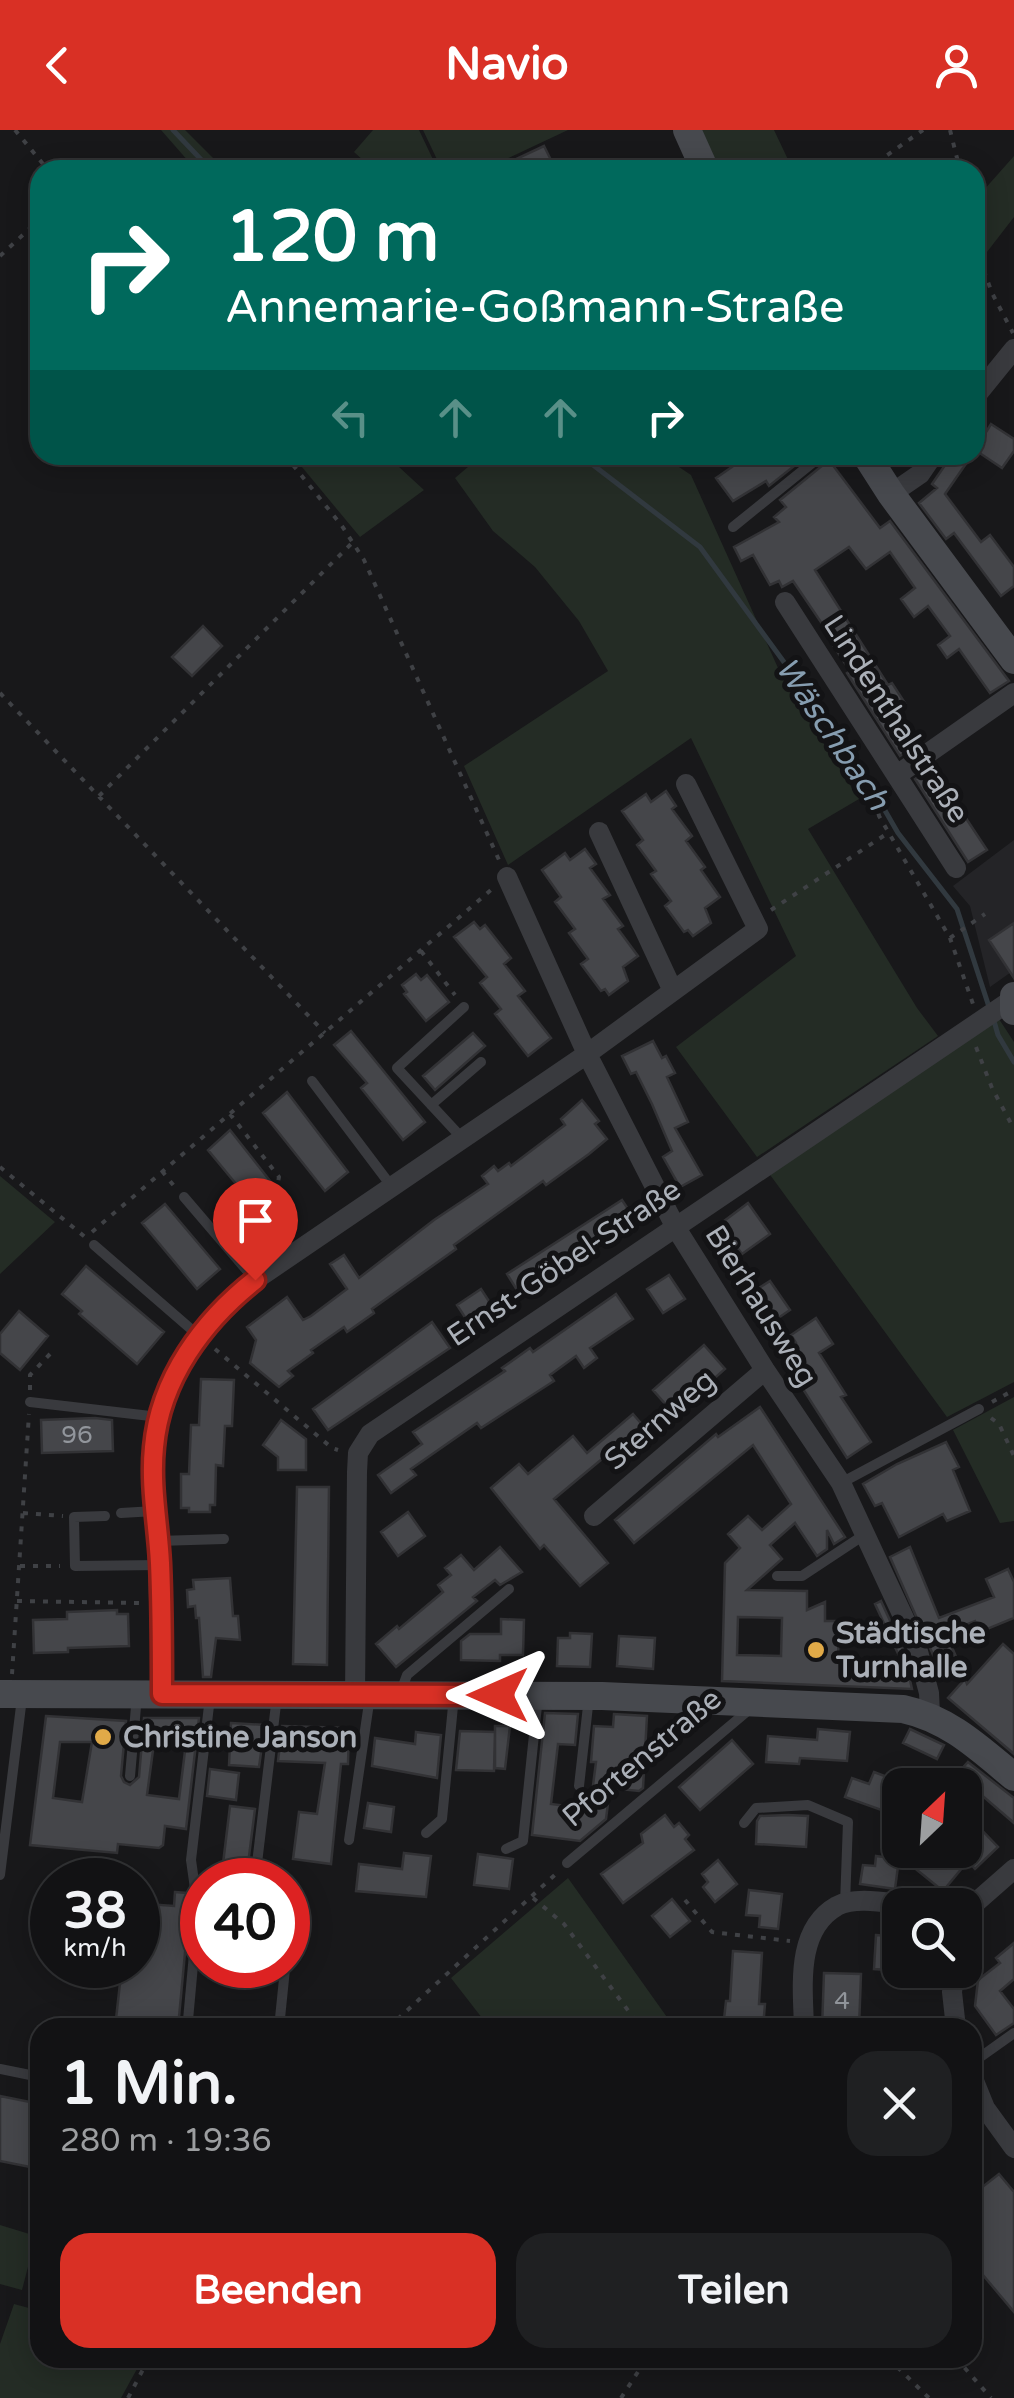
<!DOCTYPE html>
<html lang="de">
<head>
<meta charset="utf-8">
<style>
	body { margin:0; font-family:"Varela Round",sans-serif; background:#1f2022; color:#f1f3f6; height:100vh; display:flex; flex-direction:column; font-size:38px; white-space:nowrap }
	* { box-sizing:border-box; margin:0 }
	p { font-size:32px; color:#9c9ea0 }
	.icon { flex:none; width:55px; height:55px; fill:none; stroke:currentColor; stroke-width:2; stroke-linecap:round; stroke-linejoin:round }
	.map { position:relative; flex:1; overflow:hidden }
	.side { position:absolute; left:30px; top:1888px; width:952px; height:350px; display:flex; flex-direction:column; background:#121214; border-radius:30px; box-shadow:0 5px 25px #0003,0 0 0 2px #313234 }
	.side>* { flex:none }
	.guide { position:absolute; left:30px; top:30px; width:955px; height:305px; border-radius:30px; box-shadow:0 5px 25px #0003,0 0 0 2px #313234; background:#00695c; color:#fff; overflow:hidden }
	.needle { width:65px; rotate:25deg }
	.buttons { position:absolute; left:882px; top:1638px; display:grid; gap:20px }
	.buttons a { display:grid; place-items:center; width:100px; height:100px; border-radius:20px; background:#121214; box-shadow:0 5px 25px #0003,0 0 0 2px #313234; font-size:50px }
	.speed { position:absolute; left:30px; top:1728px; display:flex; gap:20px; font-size:50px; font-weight:700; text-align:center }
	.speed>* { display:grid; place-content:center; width:130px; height:130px; border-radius:50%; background:#121214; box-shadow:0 5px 25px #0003,0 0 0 2px #313234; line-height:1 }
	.speed small { font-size:25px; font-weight:400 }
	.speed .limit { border:15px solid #d22; background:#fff; color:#111 }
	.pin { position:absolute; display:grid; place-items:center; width:85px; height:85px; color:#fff; margin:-102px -42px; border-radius:50% 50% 50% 0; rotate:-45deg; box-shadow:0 0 10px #0007 }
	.pin .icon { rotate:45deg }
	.me { position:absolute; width:110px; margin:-55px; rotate:270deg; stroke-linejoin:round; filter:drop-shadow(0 0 8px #0008) }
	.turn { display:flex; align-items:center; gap:35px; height:210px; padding:0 30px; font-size:45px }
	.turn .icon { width:130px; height:130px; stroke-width:2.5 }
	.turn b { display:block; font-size:70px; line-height:85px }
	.lanes { display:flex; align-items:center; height:95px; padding:0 30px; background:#0003; justify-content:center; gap:50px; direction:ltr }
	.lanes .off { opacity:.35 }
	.round { display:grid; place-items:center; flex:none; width:105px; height:105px; border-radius:30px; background:#1f2022 }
	.headline { display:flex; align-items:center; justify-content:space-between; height:170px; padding:0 30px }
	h1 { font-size:60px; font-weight:700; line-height:75px }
	.action { display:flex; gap:20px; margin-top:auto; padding:20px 30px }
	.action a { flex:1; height:115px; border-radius:30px; background:#d93025; color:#fff; font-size:40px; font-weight:700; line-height:115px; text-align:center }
	.action a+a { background:#1f2022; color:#f1f3f6 }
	header { display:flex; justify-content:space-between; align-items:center; height:130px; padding:0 30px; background:#d93025; color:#fff; font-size:45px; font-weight:700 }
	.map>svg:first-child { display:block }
	.built { fill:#242427 }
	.green { fill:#242c25 }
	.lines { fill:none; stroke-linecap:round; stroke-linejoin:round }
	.stream { stroke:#31393f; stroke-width:5 }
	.building { fill:#45464a; stroke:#323235; stroke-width:2.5; fill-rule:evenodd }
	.path { stroke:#3f4145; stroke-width:4; stroke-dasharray:5 8; stroke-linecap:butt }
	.lane { stroke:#393a3e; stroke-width:10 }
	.street { stroke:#393a3e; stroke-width:20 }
	.secondary { stroke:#47494e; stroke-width:28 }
	.route-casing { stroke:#8d1f18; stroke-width:25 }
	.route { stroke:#d93025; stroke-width:18 }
	.poi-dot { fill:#e1aa48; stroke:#131315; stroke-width:4 }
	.labels { text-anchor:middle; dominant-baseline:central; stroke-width:10; stroke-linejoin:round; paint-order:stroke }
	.number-label { font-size:25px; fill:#92969c }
	.street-label { font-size:30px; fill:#abb0b8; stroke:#131315 }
	.poi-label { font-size:30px; font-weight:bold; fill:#abb0b8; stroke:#131315; text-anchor:start }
	.water-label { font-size:32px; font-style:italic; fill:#869db0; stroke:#131315 }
</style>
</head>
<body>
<header><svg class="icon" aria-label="back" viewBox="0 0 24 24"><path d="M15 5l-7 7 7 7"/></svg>Navio<svg class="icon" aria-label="person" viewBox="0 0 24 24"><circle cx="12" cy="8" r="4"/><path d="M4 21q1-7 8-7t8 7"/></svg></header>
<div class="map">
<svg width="1014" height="2268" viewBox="0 0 1014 2268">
	<rect width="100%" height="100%" fill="#18181a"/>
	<path class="built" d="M1014 710V840L990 857 970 776 953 756Z"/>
	<path class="green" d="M161 0H185L225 40H196Z
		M373 0H419L438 40H374L354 22Z
		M423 0H568L483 40H442Z
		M696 0H774L793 40H717Z
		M1014 26V87L987 122 985 141 975 152V70Z
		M292 325H386L424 360 360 407Z
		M482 325H661L691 345 783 549 859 669 808 699 917 878 938 906 757 1027 676 917 796 826 691 608 508 735 464 636 608 541 579 491 535 437 493 401 455 348Z
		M999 889 1014 912V1252L947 1287 768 1042Z
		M0 1046 55 1092 0 1144Z
		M1014 1267V1391L1000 1393 953 1300Z
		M568 1748 674 1897H489L451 1848Z
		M0 2095 36 2106 22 2160 0 2154Z
		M14 2174 40 2181V2228H143L121 2268H0V2214Z"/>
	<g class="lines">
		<path class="stream" d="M173 0 211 40
			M580 325 700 417 857 632 898 703 957 779 990 880
			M994 891 998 905 1014 932"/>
	</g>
	<path class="building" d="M544 16 553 34 539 40 537 35 525 40H493Z
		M991 294 1014 309V321L1002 338 975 320Z
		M749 325H808L769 356 766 351 733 371 716 348Z
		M952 325H972L945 364 981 412 990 405 1014 437V456L1001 466 954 403 946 409 919 373 937 358 932 354Z
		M829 330 880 398 890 391 1009 551 990 563 959 519 947 528 938 515 950 506 928 476 914 487 901 469 915 458 890 422 866 439 849 417 815 440 888 555 892 553 905 573 896 578 920 612 900 626 847 543 850 541 825 503 827 501 793 451 782 457 779 451 770 455 753 425 741 431 734 417 779 392 774 387 786 377 780 370Z
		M203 496 222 516 192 546 172 527Z
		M932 637 987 720 968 732 915 649Z
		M666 661 676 676 672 679 692 706 686 711 705 737 701 740 720 767 705 778 711 793 693 806 688 800 684 802 665 776 671 771 651 744 656 741 637 715 643 710 622 681 646 664 651 672Z
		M585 719 596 734 590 738 610 765 603 769 623 796 618 799 638 826 623 837 628 851 609 865 605 859 601 861 581 834 588 829 569 803 575 799 555 772 561 767 542 740 565 723 570 730Z
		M474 792 480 799 485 795 511 828 504 834 525 861 518 866 551 908 528 926 495 884 501 879 480 853 487 847 454 807Z
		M1014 793V848L989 810Z
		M416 844 421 850 427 845 449 872 426 891 404 864 407 862 402 855Z
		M351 901 425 992 403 1010 361 958 367 953 334 915Z
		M473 903 485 916 435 960 423 946Z
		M653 911 662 928 666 926 675 943 667 947 688 992 675 998 702 1045 680 1057 663 1027 672 1021 652 974 636 942 631 944 622 926Z
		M287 962 348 1042 325 1061 263 983Z
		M582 970 599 991 595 994 607 1009 589 1024 546 1055 543 1051 454 1115 456 1119 372 1179 374 1183 347 1202 344 1197 311 1220 313 1223 288 1241 293 1246 279 1257 250 1233 256 1210 247 1197 287 1167 303 1190 311 1186 347 1159 330 1134 344 1125 359 1148 434 1090 488 1054 482 1046 494 1036 498 1041 509 1033 511 1036 565 995 561 989Z
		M230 1000 271 1052 253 1067 259 1074 230 1098 220 1087 246 1066 208 1020Z
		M622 1070 636 1091 522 1168 507 1144Z
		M748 1073 770 1104 742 1124 720 1094Z
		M165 1074 220 1139 197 1159 142 1093Z
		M86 1136 164 1202 137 1234 79 1184 82 1181 62 1164Z
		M669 1145 685 1169 663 1183 647 1159Z
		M770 1151 790 1180 768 1195 748 1165Z
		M481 1159 498 1185 474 1201 457 1175Z
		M616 1164 633 1189 590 1218 597 1228 584 1238 576 1226 550 1245 554 1251 481 1298 477 1293 411 1339 416 1345 391 1363 378 1345 422 1314 413 1302 505 1241 502 1238 530 1218 533 1222Z
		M19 1181 48 1206 20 1240 0 1223V1204Z
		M816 1188 833 1214 819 1223 846 1265 841 1267 871 1312 847 1328 801 1256 815 1247 793 1215 796 1213 791 1205Z
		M432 1192 450 1218 328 1300 313 1279Z
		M704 1215 725 1239 674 1284 653 1260Z
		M201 1249 234 1250 232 1296H225L223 1336 216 1335 215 1375H210V1382H189V1378H181V1344H189L191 1295H199Z
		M760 1277 845 1407 834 1414 827 1400V1419L817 1426 795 1393 770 1415 782 1429 747 1460 807 1461V1480L825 1472V1491H839L838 1529 901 1530 875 1474 881 1471 903 1519 912 1559 722 1551 725 1433 740 1418 728 1404 748 1386 762 1400 791 1374 753 1315 634 1413 615 1390 716 1304 718 1307ZM738 1487 782 1488 781 1526 737 1525Z
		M633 1284 652 1306 624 1330 614 1319 554 1369 608 1433 580 1456 544 1415 540 1419 491 1358 519 1334 528 1344 573 1306 587 1323Z
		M95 1288 112 1290 113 1321 42 1323 41 1290Z
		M281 1290 306 1309V1340H278V1327L263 1315Z
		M946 1312 959 1337 953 1340 970 1381 947 1391 943 1384 899 1407 882 1373 875 1376 863 1354 897 1334Z
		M297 1357H329L327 1535 293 1534Z
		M408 1382 425 1406 398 1426 381 1402Z
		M500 1417 522 1442 500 1455 495 1450 473 1467 477 1471 396 1537 376 1514 397 1496 399 1499 443 1462 438 1455 451 1445 445 1438 461 1425 474 1440Z
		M910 1417 939 1488 994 1467 986 1449 1008 1439 1014 1452V1488L980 1502 975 1491 946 1503 960 1536 941 1543 890 1427Z
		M230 1448 233 1486H238L240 1510 216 1508 211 1547H203L199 1488H196L195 1476 188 1477 187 1460 194 1459 193 1450Z
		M117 1480V1484H128L129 1516 68 1518V1522L34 1523 33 1490 67 1489V1482Z
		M501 1489 524 1490 523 1525H500V1531L461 1530V1511L470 1504H501Z
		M570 1503 592 1504 590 1537 557 1536 558 1508H570Z
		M619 1506 655 1508 653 1539 617 1536Z
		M1003 1514 1014 1524V1624L948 1568 965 1549 967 1554Z
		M545 1583 578 1584 575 1615 558 1614 551 1674 590 1679 596 1632H591L594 1596 613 1597 614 1584 647 1586 643 1658 639 1661 610 1658 606 1689 580 1711 532 1705Z
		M46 1586 126 1591 121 1646 124 1652 130 1655 139 1647 144 1588H199L186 1699 165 1696 163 1715 159 1718 118 1714 117 1723 30 1715ZM60 1612H92L82 1672 53 1668ZM154 1613H186L179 1669 147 1665Z
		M231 1593 265 1595 259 1637 229 1635Z
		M282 1596 349 1598 348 1634H341L331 1734 293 1729 299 1682 317 1684 325 1633 278 1631Z
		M495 1596H510L505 1639 495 1638Z
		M818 1599 850 1602 847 1631 800 1628 799 1634 766 1632 768 1606 817 1610Z
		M910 1599 944 1615 937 1629 903 1613Z
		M460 1601 495 1602 494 1641 456 1640Z
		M416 1602 441 1605 437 1648 372 1636 375 1608 415 1614Z
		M732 1610 753 1634 700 1680 679 1657Z
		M968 1632 1014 1668V1693L957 1644Z
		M210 1639 239 1643 236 1670 207 1666Z
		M874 1642 895 1650 884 1681 845 1667 852 1648 869 1654Z
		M368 1673 394 1677 391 1702 364 1698Z
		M230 1676 255 1679 246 1750H221Z
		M665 1685 674 1697 679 1693 689 1705 685 1709 694 1720 623 1773 601 1744 643 1713 641 1704Z
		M788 1685 808 1686 806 1717 756 1714 757 1691 760 1686Z
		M975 1693 998 1717 975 1739 968 1731 943 1761 917 1740 934 1720H965V1702Z
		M404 1723 431 1726 426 1767 356 1761 359 1734 402 1739Z
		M478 1724 513 1729 509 1759 474 1755Z
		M876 1726 899 1729 895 1759 860 1754 863 1735 875 1736Z
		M718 1730 737 1754 715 1772 703 1757 708 1752 702 1744Z
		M749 1760 782 1764 778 1799 759 1797 760 1786 746 1785Z
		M175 1762 187 1763 189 1780 179 1887 177 1891 158 1889V1898H115L122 1835H138V1791L146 1792 148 1774 174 1776Z
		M672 1769 690 1791 670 1807 652 1786Z
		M876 1805 900 1807V1841L874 1839Z
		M1014 1813V1849L1000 1861 1014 1879V1893L996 1905 975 1876 978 1850 1000 1833 996 1828Z
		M733 1821 762 1823 759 1874H765L763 1898H723L726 1871H730Z
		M824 1843 861 1844 859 1898H822Z
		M0 1966 40 1974V2039L0 2031Z
		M999 2044 1014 2062V2182L972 2132V2065Z"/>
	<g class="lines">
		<path class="path" d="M15 0 48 40
			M950 0 960 40
			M866 40 923 0
			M975 116 992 163 1013 203
			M0 126 40 89
			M285 325 342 396 364 430 499 730
			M0 563 325 903
			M883 660 876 671 879 686 950 808 973 874
			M99 666 352 413
			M771 780 888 703
			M950 808 985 784
			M421 821 455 865
			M976 917 992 958 1014 999
			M230 984 279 1047 276 1062
			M0 1037 85 1107
			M162 1041 174 1056
			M92 1102 491 760
			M215 1219 332 1318 338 1320
			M30 1260V1245L50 1224
			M992 1272 1014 1260
			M991 1288 999 1294 1014 1326
			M23 1383 63 1386
			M20 1436H60
			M17 1471 141 1473
			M12 1544 29 1284
			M533 1768 564 1794 641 1898
			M685 1770 712 1802 790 1811
			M388 1898 558 1742
			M888 2228 929 2268
			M956 2228 991 2268
			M128 2268 149 2228
			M621 2268 647 2228"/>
		<path class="lane" d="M733 397 822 325
			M312 951 392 1057
			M431 975 481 932
			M461 1007 397 938 464 877
			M184 1067 255 1150
			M94 1115 199 1206
			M227 1116 274 1073
			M30 1272 159 1287
			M841 1353 979 1279
			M121 1383 155 1381
			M105 1386 74 1387 75 1436 159 1435
			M158 1411 224 1409
			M777 1446H802L864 1405
			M400 1564 407 1545 509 1459
			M130 1646 137 1565
			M579 1656 589 1567
			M744 1693 756 1678 808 1675 848 1692 845 1774
			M426 1703 442 1689 454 1566
			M349 1710 370 1566
			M506 1719 523 1711 538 1566
			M567 1733 750 1579
			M0 1745 22 1568
			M255 1750 277 1566
			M254 1835 285 1839 279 1898
			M183 1898 188 1890 198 1780 191 1730 210 1567
			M972 1933 1014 1903
			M0 1939 40 1947"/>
		<path class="street" d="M975 267 1014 219
			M891 364 920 344 933 325
			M785 472 956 738
			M897 645 1014 563
			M599 702 673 861
			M507 747 587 924 676 1098 765 1240 841 1353 916 1514 929 1563 930 1584
			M594 1386 765 1240
			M162 1564 154 1318C166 1246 198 1196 255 1150L587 924 758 799 686 654
			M355 1565 357 1342 358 1323 370 1304 1013 869
			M965 1782 1014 1739
			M955 1840 952 1862 956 1898
			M804 1898C803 1857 795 1800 837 1776 856 1766 887 1773 907 1775
			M972 1946 985 1978 1014 2018"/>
		<path class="secondary" d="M687 0 705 40
			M866 325 891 364 1014 530
			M1014 866V881
			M0 1564 602 1566 903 1579C949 1589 979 1618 1014 1647"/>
	</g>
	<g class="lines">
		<g class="route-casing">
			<path id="route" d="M255 1150C203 1191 160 1249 154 1317 150 1356 158 1394 160 1433 162 1477 162 1521 162 1564L498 1565"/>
		</g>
		<use href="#route" class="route"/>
	</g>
	<g class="poi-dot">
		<circle cx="816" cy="1520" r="10"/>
		<circle cx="103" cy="1607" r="10"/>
	</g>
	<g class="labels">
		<g class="number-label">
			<text x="77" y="1305">96</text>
			<text x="842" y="1871">4</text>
		</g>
		<g class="street-label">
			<text transform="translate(896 589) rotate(57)">Lindenthalstraße</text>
			<text transform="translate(564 1133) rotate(-34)">Ernst-Göbel-Straße</text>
			<text transform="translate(761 1176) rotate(58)">Bierhausweg</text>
			<text transform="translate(660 1290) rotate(-41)">Sternweg</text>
			<text transform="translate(642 1628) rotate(-40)">Pfortenstraße</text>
		</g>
		<g class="poi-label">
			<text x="836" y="1503">Städtische<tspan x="836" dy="34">Turnhalle</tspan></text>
			<text x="123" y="1607">Christine Janson</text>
		</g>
		<g class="water-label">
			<text transform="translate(832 604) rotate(56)">Wäschbach</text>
		</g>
	</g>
</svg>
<div class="buttons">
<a><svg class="needle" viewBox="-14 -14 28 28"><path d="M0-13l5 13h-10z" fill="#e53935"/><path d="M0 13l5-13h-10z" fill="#9c9ea0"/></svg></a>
<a><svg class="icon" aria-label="search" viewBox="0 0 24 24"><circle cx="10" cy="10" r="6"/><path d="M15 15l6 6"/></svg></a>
</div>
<div class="speed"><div>38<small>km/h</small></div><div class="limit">40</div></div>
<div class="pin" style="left:255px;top:1150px;background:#d93025"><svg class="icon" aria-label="arrive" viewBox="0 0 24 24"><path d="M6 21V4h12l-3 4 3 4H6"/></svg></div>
<svg class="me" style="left:498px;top:1565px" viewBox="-20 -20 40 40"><path d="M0-17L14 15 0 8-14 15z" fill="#d93025" stroke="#fff" stroke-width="4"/></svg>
<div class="guide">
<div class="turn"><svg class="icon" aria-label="right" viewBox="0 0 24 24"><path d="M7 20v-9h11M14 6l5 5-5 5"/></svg><div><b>120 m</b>Annemarie-Goßmann-Straße</div></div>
<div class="lanes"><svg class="icon off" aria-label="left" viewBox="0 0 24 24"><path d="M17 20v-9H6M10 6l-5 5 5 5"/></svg><svg class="icon off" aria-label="ahead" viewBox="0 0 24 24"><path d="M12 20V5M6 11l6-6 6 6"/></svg><svg class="icon off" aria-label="ahead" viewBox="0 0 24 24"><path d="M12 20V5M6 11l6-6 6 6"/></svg><svg class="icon" aria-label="right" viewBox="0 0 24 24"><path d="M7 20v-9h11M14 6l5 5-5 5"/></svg></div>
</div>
<section class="side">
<div class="headline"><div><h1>1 Min.</h1><p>280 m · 19:36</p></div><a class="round"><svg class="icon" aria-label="close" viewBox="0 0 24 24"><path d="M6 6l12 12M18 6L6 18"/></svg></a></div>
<div class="action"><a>Beenden</a><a>Teilen</a></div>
</section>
</div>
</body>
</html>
